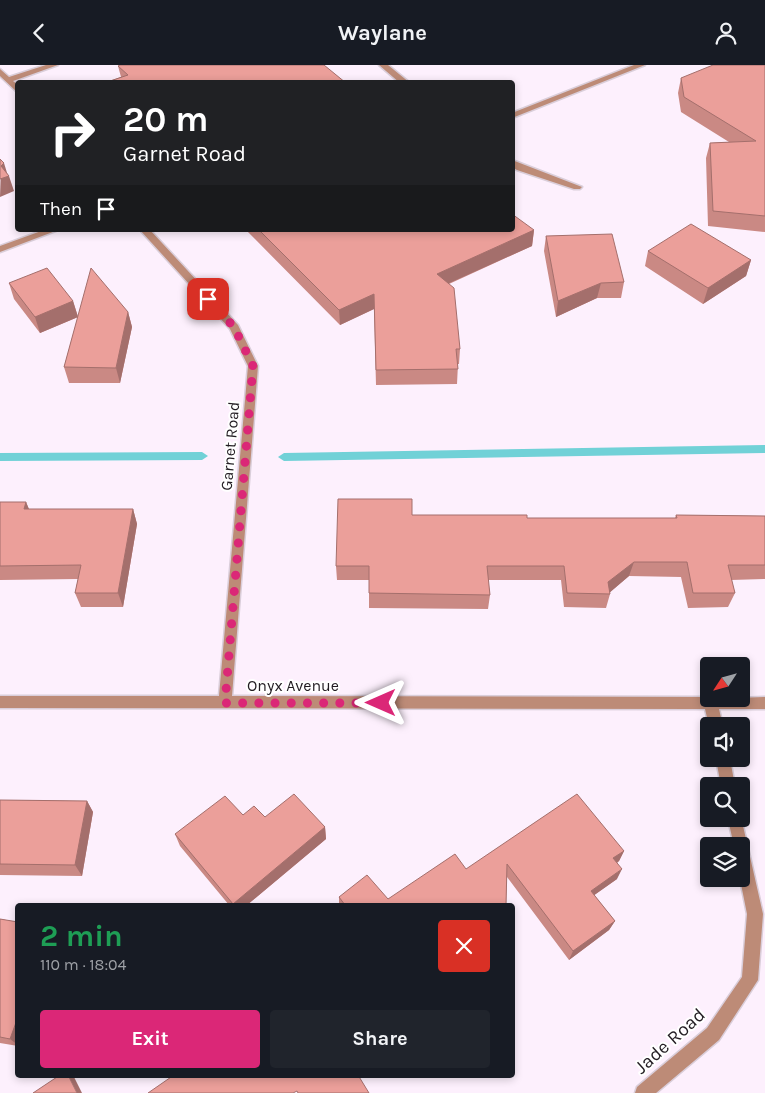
<!DOCTYPE html>
<html lang="en">
<head>
<meta charset="utf-8">
<style>
	body { margin:0; font-family:Karla,sans-serif; background:#20242c; color:#f1f3f6; height:100vh; display:flex; flex-direction:column; font-size:19px; white-space:nowrap }
	* { box-sizing:border-box; margin:0 }
	p { font-size:16px; color:#9ea1a6 }
	.icon { flex:none; width:28px; height:28px; fill:none; stroke:currentColor; stroke-width:2; stroke-linecap:round; stroke-linejoin:round }
	.map { position:relative; flex:1; overflow:hidden }
	.panel { position:absolute; left:15px; top:838px; width:500px; height:175px; display:flex; flex-direction:column; background:#171b24; border-radius:5px; box-shadow:0 2px 8px #0003 }
	.panel>* { flex:none }
	.top-card { position:absolute; left:15px; top:15px; width:500px; height:152px; border-radius:5px; box-shadow:0 2px 8px #0003; background:#202124; color:#fff; overflow:hidden }
	.needle { width:32px; rotate:234deg }
	.tools { position:absolute; left:700px; top:592px; display:grid; gap:10px }
	.tools a { display:grid; place-items:center; width:50px; height:50px; border-radius:5px; background:#171b24; box-shadow:0 2px 8px #0003; font-size:25px }
	.pin { position:absolute; display:grid; place-items:center; width:42px; height:42px; color:#fff; margin:-21px; border-radius:10px; box-shadow:0 2px 8px #0006 }
	.me { position:absolute; width:55px; margin:-28px; rotate:270deg; stroke-linejoin:round; filter:drop-shadow(0 0 4px #0008) }
	.turn { display:flex; align-items:center; gap:18px; height:105px; padding:0 25px; font-size:22px }
	.turn .icon { width:65px; height:65px; stroke-width:2.5 }
	.turn b { display:block; font-size:35px; line-height:42px }
	.then { display:flex; align-items:center; height:48px; padding:0 25px; background:#0003; gap:10px; font-size:19px }
	.round { display:grid; place-items:center; flex:none; width:52px; height:52px; border-radius:5px; background:#20242c }
	.overview { display:flex; align-items:center; justify-content:space-between; height:85px; padding:0 25px }
	h1 { font-size:30px; font-weight:700; line-height:38px; color:#1e9e55 }
	.primary-button { display:flex; gap:10px; margin-top:auto; padding:10px 25px }
	.primary-button a { flex:1; height:58px; border-radius:5px; background:#db2777; color:#fff; font-size:20px; font-weight:700; line-height:58px; text-align:center }
	.primary-button a+a { background:#20242c; color:#f1f3f6 }
	header { display:flex; justify-content:space-between; align-items:center; height:65px; padding:0 25px; background:#171b24; font-size:22px; font-weight:700 }
	.map>svg:first-child { display:block }
	.lines { fill:none; stroke-linecap:round; stroke-linejoin:round }
	.stream { fill:#71d1d7; fill-rule:evenodd }
	.minor-casing { stroke:#daceda; stroke-width:3 }
	.minor { fill:#bd8b77; fill-rule:evenodd }
	.wall { fill:#ca8984 }
	.shaded-wall { fill:#a46f6c }
	.building { fill:#eb9f9a; stroke:#a46f6c }
	.route { stroke:#db2777; stroke-width:9; stroke-dasharray:0 16.2 }
	.labels { text-anchor:middle; dominant-baseline:central; stroke-width:4; stroke-linejoin:round; paint-order:stroke }
	.street-label { font-size:16px; fill:#221c22; stroke:#fff }
	.near-street-label { font-size:19px; fill:#221c22; stroke:#fff }
</style>
</head>
<body>
<header><svg class="icon" aria-label="back" viewBox="0 0 24 24"><path d="M15 5l-7 7 7 7"/></svg>Waylane<svg class="icon" aria-label="person" viewBox="0 0 24 24"><circle cx="12" cy="8" r="4"/><path d="M4 21q1-7 8-7t8 7"/></svg></header>
<div class="map">
<svg width="765" height="1028" viewBox="0 0 765 1028">
	<rect width="100%" height="100%" fill="#fdf0fd"/>
	<g class="lines">
		<path class="stream" d="M765 380V388L284 396 278 392 284 388Z
			M202 387 208 391 202 395 0 396V388Z"/>
		<g class="minor-casing">
			<path id="minor" d="M46 0H58L13 16 18 20V28L0 11V4L9 12Z
				M379 0H388L410 18H400Z
				M634 0H645L512 53V48Z
				M512 95 582 122 580 124H574L517 105 512 102Z
				M44 165H58L0 187V181Z
				M140 165H150L238 260 258 301 232 631 709 632V634L765 632V644H719L723 661H709L705 644 0 643V631H219L248 301 230 264Z
				M716 694H730L735 721H721Z
				M741 752 763 849 758 915 719 975 656 1028H635L637 1022 707 963 742 912 747 849 740 814 741 781H734L728 754H741Z"/>
		</g>
		<use href="#minor" class="minor"/>
	</g>
	<path class="wall" d="M765 0V167L708 161 706 93 710 78 729 77 681 47 678 28 681 13Z
		M118 1 346 18H110V16L121 12Z
		M246 165H534L532 181 449 219 460 284 459 299H458L457 319 376 320 374 244 340 260Z
		M546 171 624 217 621 233H597L556 252 544 186Z
		M648 186 751 195 746 211 703 239 645 201Z
		M9 218 73 236 78 252 128 247 132 262 120 318H69L64 302 78 252 40 268 14 234Z
		M0 437H26L29 444H133L137 459 123 542H81L75 528 78 514 0 515Z
		M412 450 527 453H675L676 450 765 451V514L731 515 735 528 728 542 688 543 681 512 629 511 610 527V529L606 543 564 542 561 515H488L490 530 488 544 369 543V515H337L336 501Z
		M0 735 87 736 93 747 82 811 0 810Z
		M243 750 265 752 325 762 326 774 247 840H229L180 781 175 769Z
		M624 786 619 796 617 798V814L594 830 615 856 609 865 569 895 507 812 506 840H339V832L388 834 466 804Z
		M0 854 18 857V981L0 978Z"/>
	<path class="shaded-wall" d="M4 98 8 111H9L14 126 0 132 1 101Z
		M534 165 532 181 436 224 437 209Z
		M751 195 746 211 703 239 708 223Z
		M601 218 597 233 556 252 558 236Z
		M374 229V244L340 260 339 245Z
		M73 236 78 252 40 268 35 252Z
		M128 247 132 262 120 318 116 303Z
		M26 437 32 452 24 444Z
		M133 444 137 459 123 542 118 528Z
		M634 497 629 511 608 529V517Z
		M87 736 93 747 82 811 75 800Z
		M325 762 326 774 247 840H233V839Z
		M624 786 619 796 608 804 613 793Z
		M622 804 617 814 586 836 591 826Z
		M615 856 609 865 569 895 573 886Z
		M18 952V980L10 974Z
		M68 1010H71L74 1012 82 1028H77Z"/>
	<path class="building" d="M120 0H324L346 18H112L110 16 128 10 118 1Z
		M713 0H765V151L713 146 710 78 756 76 684 32 681 13Z
		M0 94 4 98 1 101 9 111 0 114Z
		M512 149 534 165 437 209 454 223 460 284H456L458 304 376 305 374 229 339 245 259 165H512Z
		M691 159 751 195 708 223 648 186Z
		M612 169 624 217 601 218 558 236 546 171Z
		M47 203 73 236 35 252 9 218Z
		M91 203 128 247 116 303 64 302Z
		M338 434H412V450H527V453H677L676 450 765 451V500H728L735 528H693L687 497H634L608 517 610 529 567 528 564 501H487L490 530 369 528V501H336Z
		M0 437H26L24 444H133L118 528H75L81 500 0 501Z
		M294 729 325 762 233 839 175 769 225 731 243 750 254 741 265 752Z
		M577 729 624 786 613 793 622 804 591 826 615 856 573 886 507 799 506 840H345L339 832 367 810 388 834 455 789 466 804Z
		M0 735 87 736 75 800 0 799Z
		M0 854 18 857V952L10 974 0 972Z
		M60 1010H68L77 1028H33Z
		M174 1010H358L369 1028H298L297 1026 293 1028H148Z"/>
	<g class="lines">
		<path class="route" d="M208 234 234 262 253 301 225 638H381"/>
	</g>
	<g class="labels">
		<g class="street-label">
			<text transform="translate(230 381) rotate(-85)">Garnet Road</text>
			<text x="293" y="620">Onyx Avenue</text>
		</g>
		<g class="near-street-label">
			<text transform="translate(670 976) rotate(-42)">Jade Road</text>
		</g>
	</g>
</svg>
<div class="tools">
<a><svg class="needle" viewBox="-14 -14 28 28"><path d="M0-13l5 13h-10z" fill="#e53935"/><path d="M0 13l5-13h-10z" fill="#9ea1a6"/></svg></a>
<a><svg class="icon" aria-label="sound" viewBox="0 0 24 24"><path d="M4 9h4l5-4v14l-5-4H4zM17 9q2 3 0 6"/></svg></a>
<a><svg class="icon" aria-label="search" viewBox="0 0 24 24"><circle cx="10" cy="10" r="6"/><path d="M15 15l6 6"/></svg></a>
<a><svg class="icon" aria-label="layers" viewBox="0 0 24 24"><path d="M12 4l9 5-9 5-9-5zM3 14l9 5 9-5"/></svg></a>
</div>
<div class="pin" style="left:208px;top:234px;background:#d93025"><svg class="icon" aria-label="arrive" viewBox="0 0 24 24"><path d="M6 21V4h12l-3 4 3 4H6"/></svg></div>
<svg class="me" style="left:381px;top:638px" viewBox="-20 -20 40 40"><path d="M0-17L14 15 0 8-14 15z" fill="#db2777" stroke="#fff" stroke-width="4"/></svg>
<div class="top-card">
<div class="turn"><svg class="icon" aria-label="right" viewBox="0 0 24 24"><path d="M7 20v-9h11M14 6l5 5-5 5"/></svg><div><b>20 m</b>Garnet Road</div></div>
<div class="then">Then<svg class="icon" aria-label="arrive" viewBox="0 0 24 24"><path d="M6 21V4h12l-3 4 3 4H6"/></svg></div>
</div>
<section class="panel">
<div class="overview"><div><h1>2 min</h1><p>110 m · 18:04</p></div><a class="round" style="background:#d93025;color:#fff"><svg class="icon" aria-label="close" viewBox="0 0 24 24"><path d="M6 6l12 12M18 6L6 18"/></svg></a></div>
<div class="primary-button"><a>Exit</a><a>Share</a></div>
</section>
</div>
</body>
</html>
